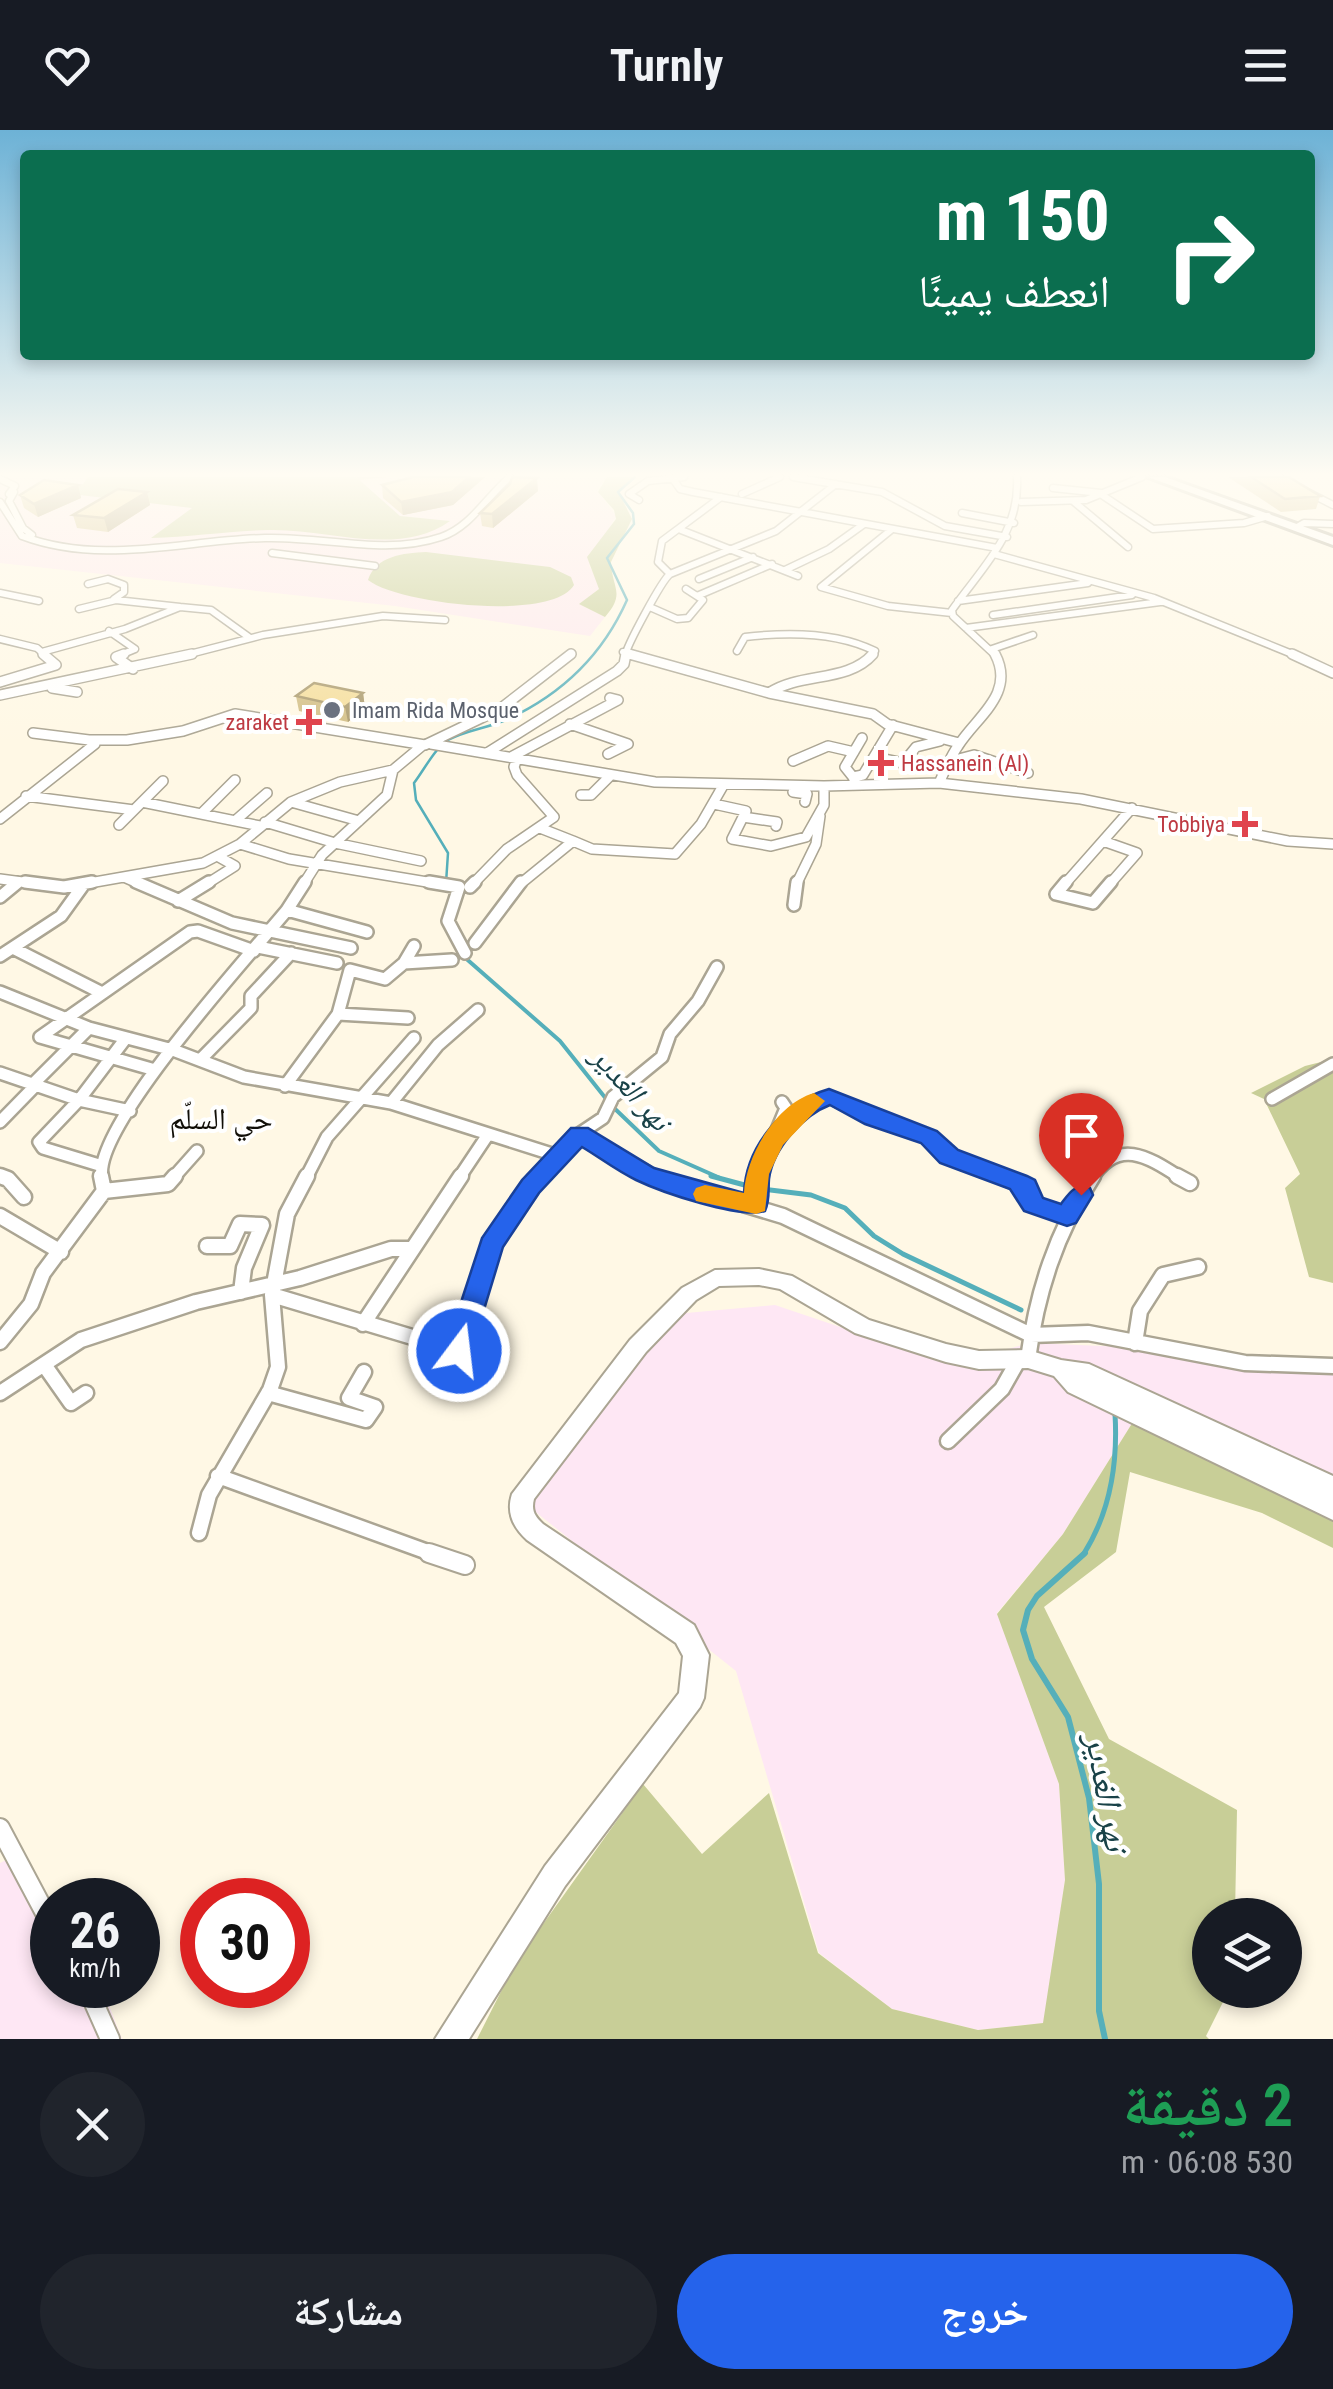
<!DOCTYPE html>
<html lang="ar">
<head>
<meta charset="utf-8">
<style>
	body { margin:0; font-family:"Roboto Condensed","Noto Naskh Arabic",sans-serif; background:#20242c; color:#f1f3f6; direction:rtl; height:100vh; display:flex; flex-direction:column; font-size:38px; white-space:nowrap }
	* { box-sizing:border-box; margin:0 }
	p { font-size:32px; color:#9ea1a6 }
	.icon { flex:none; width:55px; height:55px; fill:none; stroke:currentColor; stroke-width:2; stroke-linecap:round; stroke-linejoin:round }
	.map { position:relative; height:1909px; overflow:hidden; direction:ltr }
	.drawer { display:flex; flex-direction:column; background:#171b24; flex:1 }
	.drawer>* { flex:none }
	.guide { position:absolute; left:20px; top:20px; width:1295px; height:210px; border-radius:10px; box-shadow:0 5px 15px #0003; direction:rtl; background:#0b6e4f; color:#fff; overflow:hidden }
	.tools { position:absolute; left:1192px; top:1768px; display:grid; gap:20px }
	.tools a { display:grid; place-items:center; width:110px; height:110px; border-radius:50%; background:#171b24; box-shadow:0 5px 15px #0003; font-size:50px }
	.speed { position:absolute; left:30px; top:1748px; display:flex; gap:20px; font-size:50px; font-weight:700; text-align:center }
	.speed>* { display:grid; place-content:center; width:130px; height:130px; border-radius:50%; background:#171b24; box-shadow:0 5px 15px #0003; line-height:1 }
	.speed small { font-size:25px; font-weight:400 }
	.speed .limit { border:15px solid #d22; background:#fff; color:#111 }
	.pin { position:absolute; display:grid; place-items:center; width:85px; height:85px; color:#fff; margin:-102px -42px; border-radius:50% 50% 50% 0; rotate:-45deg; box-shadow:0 0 10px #0007 }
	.pin .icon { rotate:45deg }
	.me { position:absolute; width:110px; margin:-55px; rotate:15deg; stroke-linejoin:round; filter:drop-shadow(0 0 8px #0008) }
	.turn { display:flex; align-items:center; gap:35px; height:210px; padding:0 40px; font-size:45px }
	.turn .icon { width:130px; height:130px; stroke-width:2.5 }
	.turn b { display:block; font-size:70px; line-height:85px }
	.round { display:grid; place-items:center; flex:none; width:105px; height:105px; border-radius:52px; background:#20242c }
	.headline { display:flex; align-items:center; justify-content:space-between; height:170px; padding:0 40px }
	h1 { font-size:60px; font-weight:700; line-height:75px; color:#1e9e55 }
	.action { display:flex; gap:20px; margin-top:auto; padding:20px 40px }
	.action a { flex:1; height:115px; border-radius:60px; background:#2563eb; color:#fff; font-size:40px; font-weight:700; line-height:115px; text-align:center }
	.action a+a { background:#20242c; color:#f1f3f6 }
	header { display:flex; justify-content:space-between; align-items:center; height:130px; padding:0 40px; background:#171b24; font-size:45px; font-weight:700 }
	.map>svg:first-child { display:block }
	.industrial { fill:#fee7f4 }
	.education { fill:#fee8ed }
	.green { fill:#c8ce97 }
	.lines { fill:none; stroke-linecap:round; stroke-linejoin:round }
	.stream-far3 { stroke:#55afba; stroke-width:2.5 }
	.stream-far2 { stroke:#55afba; stroke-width:4 }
	.stream-far1 { stroke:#55afba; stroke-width:5 }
	.stream { stroke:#55afba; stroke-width:6 }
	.street-far4-casing { stroke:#aba593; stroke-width:9 }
	.street-far3-casing { stroke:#aba593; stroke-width:12 }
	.street-far2-casing { stroke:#aba593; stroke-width:16 }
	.street-far1-casing { stroke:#aba593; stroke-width:19 }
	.street-casing { stroke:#aba593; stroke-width:22 }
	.secondary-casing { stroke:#aba593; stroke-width:4 }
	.highway-casing { stroke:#aba593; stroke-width:6 }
	.street-far4 { stroke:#fff; stroke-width:6 }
	.street-far3 { stroke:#fff; stroke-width:9 }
	.street-far2 { stroke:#fff; stroke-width:11 }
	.street-far1 { stroke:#fff; stroke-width:14 }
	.street { stroke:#fff; stroke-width:18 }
	.secondary { fill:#fff; fill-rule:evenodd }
	.highway { fill:#fff; fill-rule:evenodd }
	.wall { fill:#d3bf87 }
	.shaded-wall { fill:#ac9b6e }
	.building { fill:#f5de9d; stroke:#ac9b6e; stroke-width:2.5 }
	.route { fill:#2563eb; stroke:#184099; stroke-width:2.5 }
	.slow { fill:#f59e0b }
	.worship-dot { fill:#6b7280; stroke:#fff; stroke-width:4 }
	.health-dot { fill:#e0444e; stroke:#fff; stroke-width:4 }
	.labels { text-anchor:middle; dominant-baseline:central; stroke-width:8; stroke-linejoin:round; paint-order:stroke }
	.far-worship-label { font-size:22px; fill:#5b616d; stroke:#fff; text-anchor:start }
	.far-health-label { font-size:22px; fill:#be3a42; stroke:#fff; text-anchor:end }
	.water-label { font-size:30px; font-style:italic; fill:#194248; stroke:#fff }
	.neighbourhood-label { font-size:30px; fill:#110f08; stroke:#fff }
	.near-water-label { font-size:35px; font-style:italic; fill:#194248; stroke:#fff }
</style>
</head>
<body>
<header><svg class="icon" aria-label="menu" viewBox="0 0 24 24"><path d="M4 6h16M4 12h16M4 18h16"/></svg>Turnly<svg class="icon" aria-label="heart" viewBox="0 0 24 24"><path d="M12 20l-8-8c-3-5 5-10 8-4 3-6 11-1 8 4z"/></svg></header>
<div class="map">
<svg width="1333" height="1909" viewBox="0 0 1333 1909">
	<rect width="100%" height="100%" fill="#fff8e5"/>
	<path class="industrial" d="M775 1175 929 1227 992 1223 1031 1213 1149 1218 1333 1234V1386L1136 1287 1063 1404 997 1483 1059 1654 1065 1750 1044 1893 978 1900 892 1879 819 1823 736 1541 523 1372 675 1184Z
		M8 1729 52 1792V1855H101L122 1909H0V1733Z"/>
	<path class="education" d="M0 347H607L597 360 616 386 589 436 601 454 599 459 580 474 605 487 590 506 395 476 0 433Z"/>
	<path class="green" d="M88 347H356L400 386 450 391C398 428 326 398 268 400 229 401 190 407 151 408L192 378 71 364 67 360 83 354Z
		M607 347H635L618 361 632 389 611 432C612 459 626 463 605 487L579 474 599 459 587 427 616 389 614 380 598 362Z
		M426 422 550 437 571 447 574 455C552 492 398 474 368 450 376 426 403 423 426 422Z
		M1333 929V1153L1309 1147 1285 1058 1300 1044 1264 969 1251 963 1305 936Z
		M1136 1287 1333 1386V1418L1262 1383 1130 1342 1116 1422 1044 1477 1109 1609 1237 1680 1235 1785H1210V1860H1229L1206 1906 1209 1909H477L516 1832 643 1654 702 1724 769 1663 818 1823 892 1879 978 1900 1043 1893 1065 1750 1059 1654 997 1484 1063 1404Z"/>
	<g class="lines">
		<path class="stream-far3" d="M446 753 448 723 416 670 414 653C424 640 435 618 448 610 466 600 489 598 508 589 562 564 603 524 627 470L607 428 634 394 633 383 618 362 635 347"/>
		<path class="stream-far2" d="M462 825 560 911 607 970
			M613 977 659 1021 720 1048"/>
		<path class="stream-far1" d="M711 1046 752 1057
			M762 1059 811 1065 845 1078 874 1106 903 1124 1021 1180
			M1083 1425C1110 1383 1118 1334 1115 1284"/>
		<path class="stream" d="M1085 1423 1037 1466 1028 1480 1023 1500 1032 1529 1068 1587 1089 1668 1099 1754V1881L1105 1909"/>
		<g class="street-far4-casing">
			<path id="street-far4" d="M793 347 882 362 945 396 1007 407
				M1278 347 1333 375
				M0 349 15 356 9 364
				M673 349 680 359 693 362 997 418
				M1053 358 1101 363
				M14 362 9 371 23 398 32 405
				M742 364 780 347
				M1102 365 1153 399 1244 393 1268 386
				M639 370 629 364 648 351 684 347
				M1073 371 1128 417
				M0 372 22 406C102 436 183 410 265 408 324 406 384 426 441 407 471 397 487 366 510 347
				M1021 372 1086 370 1142 347
				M962 383 1014 393
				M1297 397 1304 393 1333 394
				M681 400 798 446
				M891 400 821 457 888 476 952 483
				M272 423 375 436
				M994 424 1154 468 1297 526
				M785 440 829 419 864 394
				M670 444 658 432 662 411 721 367
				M699 449 753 427
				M88 454 108 449 124 455V462L114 469
				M0 463 39 471
				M697 466 772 434
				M958 471 1088 453
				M180 477 211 480 250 508
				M652 478 677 489 688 488 703 470 686 459
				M993 485 1132 465
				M966 498 1160 472
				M109 501 135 519 118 526
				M0 509 37 518 46 526
				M992 519 1033 505
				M737 521 745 507C787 502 837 502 875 521L871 526
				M42 522 125 499 180 477 116 470 79 479
				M623 522 638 526
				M182 526 263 505 383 486 445 490
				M568 526 571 524
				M625 526C627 515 662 450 670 444L776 401 836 354
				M996 526 953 486 952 480C983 436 1020 404 1017 347"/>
		</g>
		<g class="street-far3-casing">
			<path id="street-far3" d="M124 524 116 527 133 539
				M629 524 769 563 873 584 887 594 959 613
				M1292 524 1333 543
				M0 552 56 535 43 524
				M52 558 77 562
				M769 563C800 542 848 553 873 524
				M0 565 192 524
				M570 594 628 614 608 624
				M33 603 89 610H127L183 601 235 584 425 615 500 579 571 524
				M431 614 655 652 824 656 939 653 1081 669 1288 711 1333 714
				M487 623 617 541 624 534 626 524
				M511 627 618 570 610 568
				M874 627 903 633 905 638
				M793 631 828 616 854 622
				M951 631 974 625 1028 643
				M903 633 916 617 940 611
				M853 647 845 637 862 608
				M939 653C945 641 950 627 958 616 976 587 1016 564 995 524
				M856 655 853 647 863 645 893 595
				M793 662 807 664 805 672
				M581 665H591L611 645
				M26 666 134 680
				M142 672 163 651
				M291 672 359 691
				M714 674 746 681 732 709 771 716 806 707 824 675V656
				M203 682 235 650
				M743 687 777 692 776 696
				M0 689 95 614
				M236 690 267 663
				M265 692 335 713 421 731
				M119 695 142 672 260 696
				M573 711 592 719 675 724 701 694 724 654
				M1103 711 1137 723 1109 755
				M240 714 289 729 445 755
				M126 748 142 755
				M0 749 45 755
				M78 755 203 733 240 714 291 672 340 652 393 640 423 615
				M205 755 235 736 219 727
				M303 755 322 725 387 665 393 640
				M472 755 507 719 554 687 517 645 514 637 517 628
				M519 755 573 711 540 698
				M796 755 816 714 820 686
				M1064 755 1132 678"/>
		</g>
		<g class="street-far2-casing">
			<path id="street-far2" d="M25 752 64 757 92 752
				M136 752 232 793 351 818
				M429 752 459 757 448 791 465 823
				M1066 752 1056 764 1093 773 1111 752
				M470 757 475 752
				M0 767 17 753
				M178 771 209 752
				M794 775 797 752
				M287 780 367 802
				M475 813 521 752
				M258 817 337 833
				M13 818 100 862
				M0 826 61 786 84 754
				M404 833 414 816
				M0 862 89 898 173 920 244 947 391 973 558 1026
				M338 884 408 888
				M40 907 190 802 198 801 254 821
				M40 907 155 940
				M200 930 251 878V866L291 823
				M0 943 79 970 130 981
				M33 954 89 898
				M285 956 338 884 350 840 385 849 404 833 452 830
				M1272 969 1333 934
				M391 973 438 915 478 880
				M0 992 36 955
				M579 1004 658 1048
				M773 1011 805 976 829 967 873 988 929 1007 949 1027 1008 1048
				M99 1035 43 1018 39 1012 79 970 126 908
				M0 1046 6 1048
				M102 1048C92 997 250 825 287 780L305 752
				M173 1048 197 1021
				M306 1048 327 1007 414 908
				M459 1048 487 1006
				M537 1048 579 1004 603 988 613 967 662 927 670 904 698 871 717 837
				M757 1048 786 978 782 972
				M1092 1048C1119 1007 1148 1027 1181 1048"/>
		</g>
		<g class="street-far1-casing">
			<path id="street-far1" d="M0 1046 8 1049 24 1067
				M650 1046 783 1086 1031 1205 1088 1203 1245 1233 1333 1236
				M1001 1046 1026 1057 1033 1074 1067 1086
				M1177 1046 1190 1053
				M104 1061 168 1054 175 1046
				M756 1075 757 1046
				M0 1086 61 1122
				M207 1116H230L240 1094 262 1095 244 1138 241 1162
				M272 1165 459 1221
				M363 1194 461 1046
				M0 1212 31 1174 43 1143 104 1061 101 1046
				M1135 1213 1140 1181 1163 1145 1198 1137
				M1028 1229C1037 1162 1056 1103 1093 1046
				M45 1236 71 1273 86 1263
				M445 1258 462 1226 459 1221 487 1122 540 1046
				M0 1263 81 1210 196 1172 300 1148 391 1119H411
				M268 1263 366 1290 375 1277 349 1268 364 1242
				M948 1311 1002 1259 1019 1229
				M218 1346 436 1425
				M199 1403 209 1365 270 1260 278 1237 272 1165 287 1084 307 1046"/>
		</g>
		<g class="street-casing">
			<path id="street" d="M429 1423 465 1435
				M0 1698 52 1796
				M86 1855 110 1909"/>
		</g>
		<g class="secondary-casing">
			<path id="secondary" d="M759 1139 792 1146 869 1190 946 1214 979 1221 1028 1220 1061 1230 1089 1234 1333 1346V1390L1068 1262 1054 1246 1028 1238 979 1239 946 1232 855 1203 780 1159 759 1155 719 1156 696 1170 646 1222 534 1369C531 1381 535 1386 543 1394L694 1495 709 1525 704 1568 700 1577 565 1756 469 1909H435L545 1736 679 1563 683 1526 676 1513 527 1410C513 1397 506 1383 512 1364L630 1210 682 1158 715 1140Z"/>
		</g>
		<g class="highway-casing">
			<path id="highway" d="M1148 347H1165L1333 407V415Z"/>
		</g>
		<use href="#street-far4" class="street-far4"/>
		<use href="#street-far3" class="street-far3"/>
		<use href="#street-far2" class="street-far2"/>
		<use href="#street-far1" class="street-far1"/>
		<use href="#street" class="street"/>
		<use href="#secondary" class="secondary"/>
		<use href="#highway" class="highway"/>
	</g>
	<path class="wall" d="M357 347H390L357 350Z
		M413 347H485L453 375 403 385 383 368 382 355Z
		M1228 347H1289L1320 366 1316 379 1281 382Z
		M510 354 538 361 493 398 482 396 480 383Z
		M78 355 81 368 38 387 24 378 20 365Z
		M147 362 150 375 108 402 77 398 73 385Z
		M363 563 365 578 348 592 299 581 296 566Z"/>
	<path class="shaded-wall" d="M469 347H485L453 375 403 385 401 372Z
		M537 348 538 361 493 398 492 384Z
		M78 355 81 368 38 387 34 374Z
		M147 362 150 375 108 402 104 388Z
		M363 563 365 578 348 592 345 577Z"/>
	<path class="building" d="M413 347H469L452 362 401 372 382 355Z
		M512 347 537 348 492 384 480 383 510 354Z
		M1251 347H1289L1320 366 1285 369Z
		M44 350 78 355 34 374 20 365Z
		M118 359 147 362 104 388 73 385Z
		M314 553 363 563 345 577 296 566Z"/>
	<linearGradient id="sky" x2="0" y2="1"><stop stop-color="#6db2d6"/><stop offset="0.56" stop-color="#fffcf3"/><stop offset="1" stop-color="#fffcf3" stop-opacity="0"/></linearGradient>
	<rect width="1333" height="615" fill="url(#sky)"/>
	<path class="route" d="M829 959 937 1001 958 1020 1027 1046 1035 1050 1043 1068 1061 1074C1070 1062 1074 1054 1090 1058L1093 1065 1076 1093 1067 1096 1024 1081 1010 1059 940 1033 921 1013 865 994 830 975C803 985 773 1019 769 1049 768 1061 770 1070 765 1081 739 1089 661 1062 636 1050 617 1041 599 1027 582 1017L539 1063 503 1117 469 1229 459 1233 449 1229 445 1221 482 1108 522 1050 571 998H588L654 1038 744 1063C746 1015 784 972 829 959Z"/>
	<path class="slow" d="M814 963 825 971 783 1015 769 1044 765 1081 756 1084 696 1071 693 1064 696 1058 705 1055 744 1063C746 1026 776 974 814 963Z"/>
	<circle class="worship-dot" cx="332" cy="580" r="10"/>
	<g class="health-dot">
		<path d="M304 577h10v10h10v10h-10v10h-10v-10h-10v-10h10z"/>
		<path d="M876 618h10v10h10v10h-10v10h-10v-10h-10v-10h10z"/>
		<path d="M1240 679h10v10h10v10h-10v10h-10v-10h-10v-10h10z"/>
	</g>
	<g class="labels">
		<g class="far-worship-label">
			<text x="352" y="580">Imam Rida Mosque</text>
		</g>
		<g class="far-health-label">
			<text x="289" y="592">zaraket</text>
			<text x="901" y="633" text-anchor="start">Hassanein (Al)</text>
			<text x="1225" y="694">Tobbiya</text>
		</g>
		<g class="water-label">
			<text transform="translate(631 958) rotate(48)">نهر الغدير</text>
		</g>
		<g class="neighbourhood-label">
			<text x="221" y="988">حي السلّم</text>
		</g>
		<g class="near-water-label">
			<text transform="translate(1107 1662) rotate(80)">نهر الغدير</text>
		</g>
	</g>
</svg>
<div class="tools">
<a><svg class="icon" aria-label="layers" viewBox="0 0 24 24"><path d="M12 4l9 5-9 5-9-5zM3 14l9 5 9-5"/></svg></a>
</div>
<div class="speed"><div>26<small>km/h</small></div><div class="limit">30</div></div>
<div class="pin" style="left:1081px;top:1065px;background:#d93025"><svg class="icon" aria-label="arrive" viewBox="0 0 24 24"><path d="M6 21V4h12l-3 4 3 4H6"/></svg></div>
<svg class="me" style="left:459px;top:1221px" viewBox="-20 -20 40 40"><circle r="17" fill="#2563eb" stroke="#fff" stroke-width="3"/><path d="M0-11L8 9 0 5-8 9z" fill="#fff"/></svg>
<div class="guide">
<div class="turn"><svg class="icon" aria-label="right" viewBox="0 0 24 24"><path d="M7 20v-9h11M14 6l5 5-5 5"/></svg><div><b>150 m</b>انعطف يمينًا</div></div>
</div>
</div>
<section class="drawer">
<div class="headline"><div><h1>2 دقيقة</h1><p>530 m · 06:08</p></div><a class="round"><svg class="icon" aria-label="close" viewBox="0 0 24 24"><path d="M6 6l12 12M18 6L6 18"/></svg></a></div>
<div class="action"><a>خروج</a><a>مشاركة</a></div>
</section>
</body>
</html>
